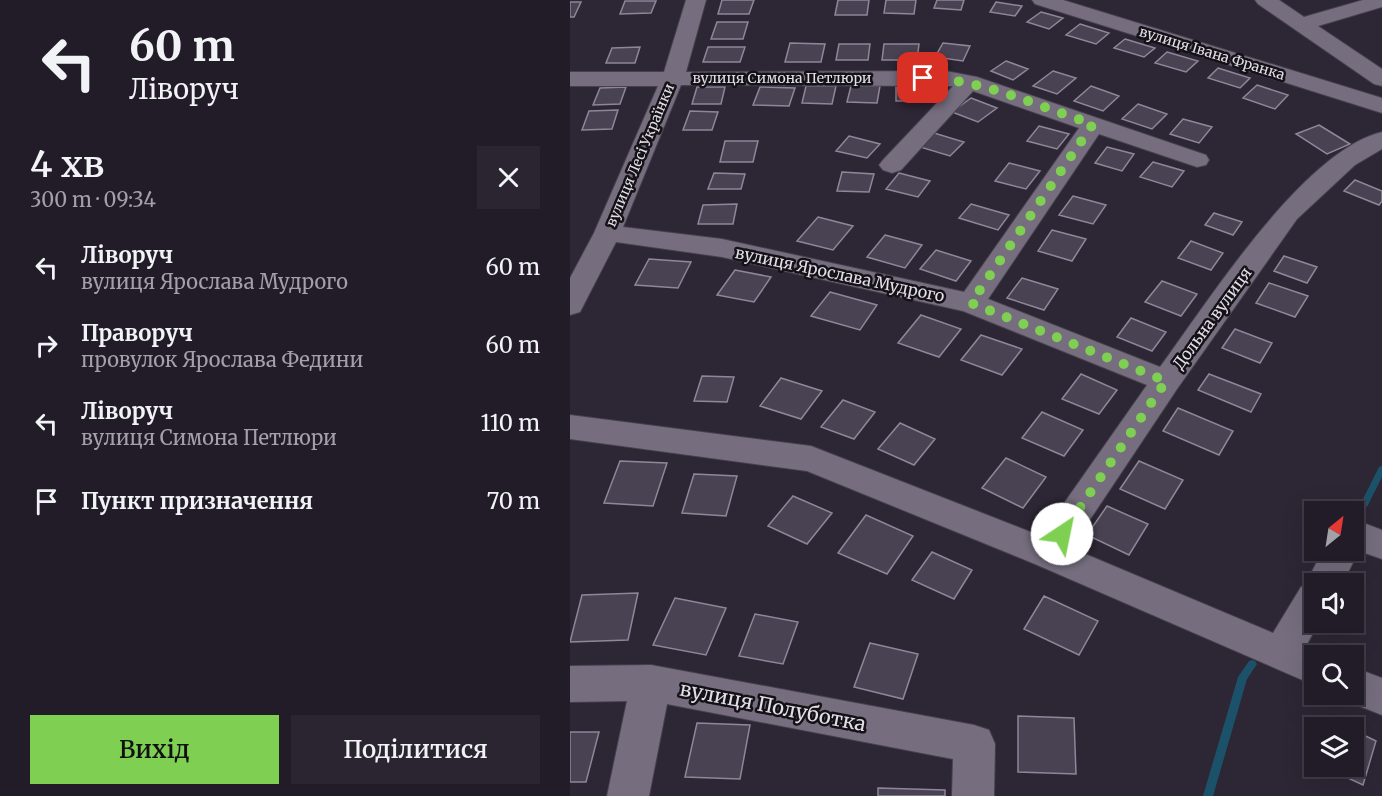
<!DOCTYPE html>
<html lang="uk">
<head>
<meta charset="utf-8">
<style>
	body { margin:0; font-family:Merriweather,serif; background:#2a2530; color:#f1f3f6; height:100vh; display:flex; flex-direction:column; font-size:22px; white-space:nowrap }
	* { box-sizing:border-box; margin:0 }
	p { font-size:20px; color:#a2a1a8 }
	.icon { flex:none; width:33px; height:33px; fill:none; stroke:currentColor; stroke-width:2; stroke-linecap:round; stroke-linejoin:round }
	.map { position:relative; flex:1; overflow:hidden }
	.panel { display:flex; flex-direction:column; background:#221c28; width:570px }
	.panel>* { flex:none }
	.banner { background:#221c28; color:#f1f3f6; overflow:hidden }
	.needle { width:39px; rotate:30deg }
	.fabs { position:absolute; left:734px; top:501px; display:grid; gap:12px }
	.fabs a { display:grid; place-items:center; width:60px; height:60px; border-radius:0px; background:#221c28; box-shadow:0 6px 24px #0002,0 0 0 2px #3f3a45; font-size:30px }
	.pin { position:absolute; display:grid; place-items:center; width:51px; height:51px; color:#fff; margin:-26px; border-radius:12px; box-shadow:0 3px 9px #0006 }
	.me { position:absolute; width:66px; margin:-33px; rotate:34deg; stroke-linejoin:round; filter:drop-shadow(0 0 4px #0008) }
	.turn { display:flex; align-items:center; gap:21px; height:126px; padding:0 30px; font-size:27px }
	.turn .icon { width:78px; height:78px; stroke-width:2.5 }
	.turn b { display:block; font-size:42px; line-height:51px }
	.round { display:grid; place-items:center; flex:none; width:63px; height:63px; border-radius:0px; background:#2a2530 }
	.head { display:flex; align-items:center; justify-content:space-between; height:102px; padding:0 30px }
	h1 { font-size:36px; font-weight:600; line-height:45px }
	.action { display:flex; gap:12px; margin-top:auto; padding:12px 30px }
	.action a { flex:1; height:69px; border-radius:0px; background:#7fd052; color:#111; font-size:24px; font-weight:600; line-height:69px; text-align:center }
	.action a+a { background:#2a2530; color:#f1f3f6 }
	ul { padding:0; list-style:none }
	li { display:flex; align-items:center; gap:18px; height:78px; padding:0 30px }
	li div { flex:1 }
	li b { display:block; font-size:22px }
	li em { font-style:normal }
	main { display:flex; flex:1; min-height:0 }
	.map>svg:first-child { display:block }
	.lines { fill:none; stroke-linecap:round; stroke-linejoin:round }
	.stream { fill:#1c5269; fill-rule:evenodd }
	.building { fill:#494252; stroke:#8f8799; stroke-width:1.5 }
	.minor-casing { stroke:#46414d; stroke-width:2 }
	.minor { fill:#766e7f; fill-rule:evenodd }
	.route { stroke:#7fd052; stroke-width:10; stroke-dasharray:0 18 }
	.labels { text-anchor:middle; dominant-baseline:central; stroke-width:5; stroke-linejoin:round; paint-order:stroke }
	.far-street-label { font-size:14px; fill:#e3dfe9; stroke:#141117 }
	.street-label { font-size:16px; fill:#e3dfe9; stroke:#141117 }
	.near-street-label { font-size:20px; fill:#e3dfe9; stroke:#141117 }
</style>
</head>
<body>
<main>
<section class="panel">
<div class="banner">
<div class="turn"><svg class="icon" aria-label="left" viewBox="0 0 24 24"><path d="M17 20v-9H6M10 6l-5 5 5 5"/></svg><div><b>60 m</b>Ліворуч</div></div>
</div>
<div class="head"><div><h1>4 хв</h1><p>300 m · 09:34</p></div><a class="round"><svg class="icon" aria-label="close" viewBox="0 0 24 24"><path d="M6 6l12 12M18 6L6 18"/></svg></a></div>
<ul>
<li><svg class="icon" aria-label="left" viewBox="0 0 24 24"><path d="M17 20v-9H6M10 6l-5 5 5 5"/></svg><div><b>Ліворуч</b><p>вулиця Ярослава Мудрого</p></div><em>60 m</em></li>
<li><svg class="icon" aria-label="right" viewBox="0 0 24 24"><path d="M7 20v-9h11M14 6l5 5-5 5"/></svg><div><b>Праворуч</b><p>провулок Ярослава Федини</p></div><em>60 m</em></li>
<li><svg class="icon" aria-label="left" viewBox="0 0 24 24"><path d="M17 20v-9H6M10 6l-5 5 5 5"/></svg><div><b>Ліворуч</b><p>вулиця Симона Петлюри</p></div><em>110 m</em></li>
<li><svg class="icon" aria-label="arrive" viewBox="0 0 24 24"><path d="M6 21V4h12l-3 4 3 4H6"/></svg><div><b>Пункт призначення</b></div><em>70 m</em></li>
</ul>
<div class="action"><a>Вихід</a><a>Поділитися</a></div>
</section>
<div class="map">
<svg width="812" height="796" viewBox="0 0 812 796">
	<rect width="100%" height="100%" fill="#2d2635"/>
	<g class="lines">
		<path class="stream" d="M812 466V477L798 505 786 521 783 522V513L792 501 809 467Z
			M682 660 685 661 687 664 677 679 643 796H633L668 677 679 661Z"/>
	</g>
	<path class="building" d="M152 0H184L179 14H148Z
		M268 0H299L297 15H265Z
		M316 0H346L344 14 314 13Z
		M367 0H394L391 10 364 8Z
		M55 1H86L81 13 50 14Z
		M0 2H11L4 17H0Z
		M426 2 452 6 445 16 420 12Z
		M471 12 493 18 479 29 457 22Z
		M147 22H178L173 39H141Z
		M510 24 539 33 526 44 496 35Z
		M555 39 585 48 574 57 544 48Z
		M220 43 255 44 251 62H215Z
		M373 43 400 46 393 61 365 57Z
		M269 44H300L298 60H266Z
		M314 44H349L347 60H312Z
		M70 47 65 63H36L42 48Z
		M138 47H175L170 62H133Z
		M597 52 628 61 616 72 585 63Z
		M436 61 458 69 443 80 421 71Z
		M648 68 680 78 670 88 638 78Z
		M483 71 506 78 487 94 463 86Z
		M355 83 356 101H326V84Z
		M687 85 718 95 705 109 673 98Z
		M236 86H266L262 104 232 103Z
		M281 86H310L307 103 277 102Z
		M521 86 549 96 533 111 504 101Z
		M56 87 50 104 23 105 30 88Z
		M127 87H155L151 104H122Z
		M190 87 225 88 219 106 183 105Z
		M401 98 427 108 408 122 382 112Z
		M568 104 597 114 582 129 552 119Z
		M48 110 42 129 12 130 19 111Z
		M120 111 148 112 142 130H113Z
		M613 119 642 127 629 143 600 134Z
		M749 125 780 144 757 154 726 134Z
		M469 126 499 134 487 149 457 141Z
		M364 133 394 142 380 156 350 147Z
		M279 136 310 144 297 158 266 151Z
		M155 141H188L183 162H150Z
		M537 147 564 154 552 171 525 163Z
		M583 162 614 171 602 187 570 177Z
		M439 163 470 171 456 189 425 181Z
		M272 172 304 174 299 192 267 191Z
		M144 173 175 174 171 189H138Z
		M329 173 360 181 348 197 316 189Z
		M785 180 812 191V201L809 205 774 191Z
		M503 196 536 205 523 224 489 215Z
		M167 204 163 224H128L133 205Z
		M401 204 439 215 428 230 389 218Z
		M644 213 672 222 663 235 635 225Z
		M248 217 283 226 263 250 227 241Z
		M482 230 516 239 502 261 468 251Z
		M315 235 352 245 335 268 297 257Z
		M621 241 653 253 641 270 608 258Z
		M366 250 401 261 386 281 350 269Z
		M714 256 747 267 737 283 704 271Z
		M79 259 121 262 108 288 65 285Z
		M165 270 201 277 184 302 147 295Z
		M452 278 488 289 474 310 437 298Z
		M592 281 627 294 611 316 575 302Z
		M699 283 738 296 725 317 686 303Z
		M260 292 307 305 290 330 241 316Z
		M351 315 391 329 369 357 328 343Z
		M561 318 596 332 582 351 547 337Z
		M665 329 702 343 690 363 652 348Z
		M411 335 452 349 432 375 391 360Z
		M511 374 547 390 529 414 492 399Z
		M639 374 691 394 681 412 628 390Z
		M132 376 164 377 157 402 124 401Z
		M211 378 252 391 231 419 190 406Z
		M273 400 305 412 284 439 251 427Z
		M608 408 663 431 649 455 593 431Z
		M472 412 513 430 494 456 452 438Z
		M330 423 365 439 344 465 308 449Z
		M436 458 476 477 453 508 412 488Z
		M50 461 97 463 83 506 34 503Z
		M569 461 613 480 595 509 550 489Z
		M124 474 167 476 156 516 112 513Z
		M223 496 262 513 237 544 198 526Z
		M537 506 578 524 559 555 517 535Z
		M296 515 343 536 317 574 268 553Z
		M362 552 402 570 384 599 342 580Z
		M68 593 58 640 0 642 12 595Z
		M474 596 528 621 509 655 454 629Z
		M105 598 156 608 136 655 83 645Z
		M185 614 228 622 213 664 169 656Z
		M300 643 348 654 333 699 284 687Z
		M448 716 504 718 506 774 448 772Z
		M750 716 776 728H746Z
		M127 723 180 725 170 779 115 777Z
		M783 730 806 741 793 785 752 766H783Z
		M0 732H29L16 782H0Z
		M744 733V763L735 759Z
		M308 788 375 790V796H308Z"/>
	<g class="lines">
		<g class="minor-casing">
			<path id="minor" d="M116 0H136L116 72 376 71 407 77 636 155 639 160 636 165 627 167 529 134 418 299 590 367C638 302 733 151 812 132V149L785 165 727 219 607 389 501 548 703 633 731 587 735 585 753 550H783V519L812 530V559L789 551 772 584H744V622H749L736 646 757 656H744V685L465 564 237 471 0 439V415L241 446 471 536 577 385 393 311 152 257 46 242 10 312 0 315V278L24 233 88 86H0V72H94ZM111 85 383 86 313 160 309 165 313 170 322 173 331 170 403 91 509 128 394 292 152 239 53 227Z
				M462 0H493L812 98V113L465 4Z
				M685 0H709L734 17 793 0H812V7L748 26 812 69V86L804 84 688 4Z
				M81 665 404 725 419 730 425 744 424 796H382L383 759 97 704 79 796H37L57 701 0 702V666Z
				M783 667 812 678V715L769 698 768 694H783Z"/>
		</g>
		<use href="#minor" class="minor"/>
	</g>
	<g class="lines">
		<path class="route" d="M353 78C410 78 469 107 523 124L401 303 596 381 492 534"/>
	</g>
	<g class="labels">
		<g class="far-street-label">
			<text transform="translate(642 53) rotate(17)">вулиця Івана Франка</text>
			<text x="212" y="78">вулиця Симона Петлюри</text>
			<text transform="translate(70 155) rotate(-67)">вулиця Лесі Українки</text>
		</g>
		<g class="street-label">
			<text transform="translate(270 274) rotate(12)">вулиця Ярослава Мудрого</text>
			<text transform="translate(642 318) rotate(-54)">Дольна вулиця</text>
		</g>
		<g class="near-street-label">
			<text transform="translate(203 706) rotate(11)">вулиця Полуботка</text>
		</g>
	</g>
</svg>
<div class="fabs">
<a><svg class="needle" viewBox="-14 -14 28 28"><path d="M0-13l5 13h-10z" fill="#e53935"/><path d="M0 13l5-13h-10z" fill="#a2a1a8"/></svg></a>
<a><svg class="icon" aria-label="sound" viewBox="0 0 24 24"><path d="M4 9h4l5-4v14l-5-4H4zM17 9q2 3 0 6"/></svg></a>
<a><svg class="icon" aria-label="search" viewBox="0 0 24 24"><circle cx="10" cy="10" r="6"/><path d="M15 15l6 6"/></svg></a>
<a><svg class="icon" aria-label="layers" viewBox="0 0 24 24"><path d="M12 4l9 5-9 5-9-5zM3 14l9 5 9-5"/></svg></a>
</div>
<div class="pin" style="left:353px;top:78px;background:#d93025"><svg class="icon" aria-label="arrive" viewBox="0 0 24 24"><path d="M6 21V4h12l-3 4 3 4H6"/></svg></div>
<svg class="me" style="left:492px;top:534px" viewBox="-20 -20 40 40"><circle r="19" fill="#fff"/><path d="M0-13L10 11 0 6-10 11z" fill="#7fd052"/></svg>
</div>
</main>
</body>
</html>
